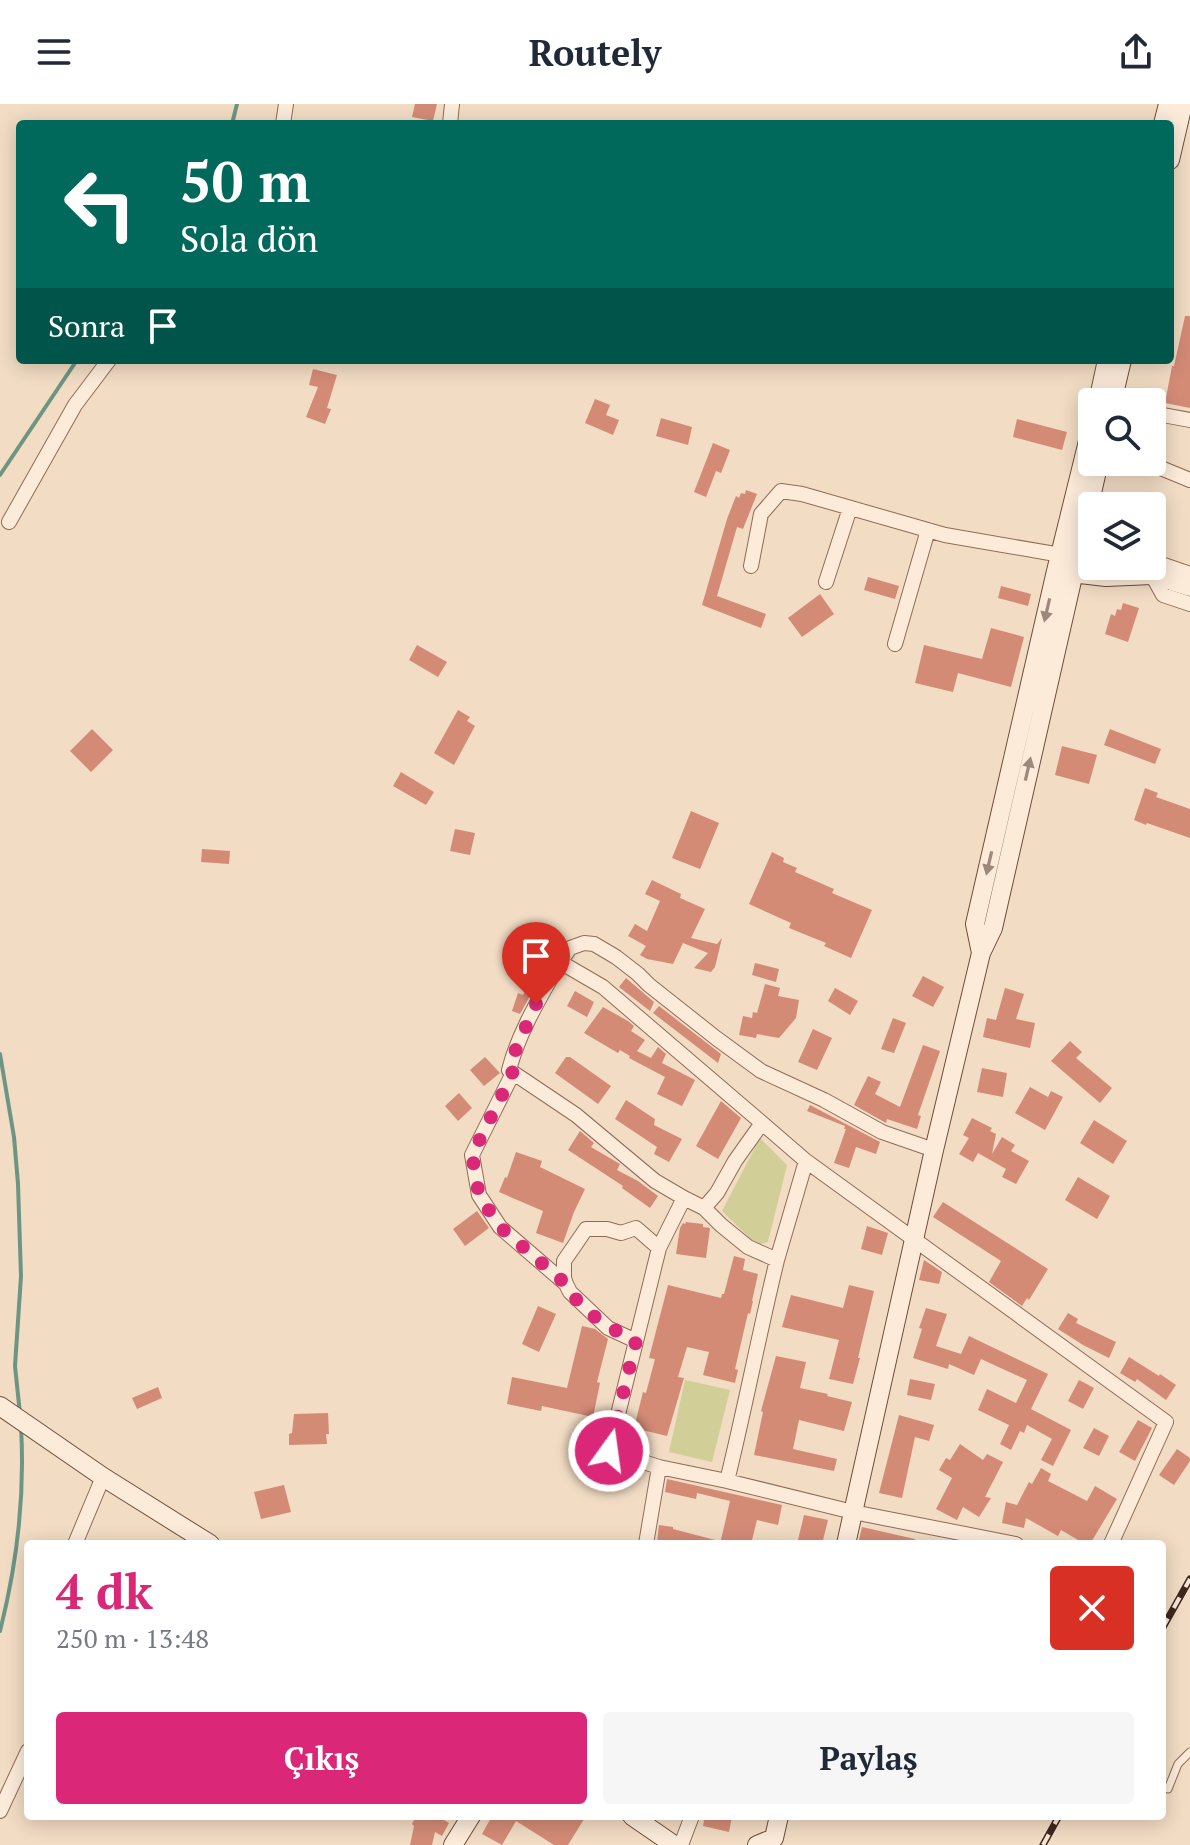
<!DOCTYPE html>
<html lang="tr">
<head>
<meta charset="utf-8">
<style>
	body { margin:0; font-family:"PT Serif",serif; background:#f6f6f7; color:#1f2937; height:100vh; display:flex; flex-direction:column; font-size:30px; white-space:nowrap }
	* { box-sizing:border-box; margin:0 }
	p { font-size:26px; color:#747a83 }
	.icon { flex:none; width:44px; height:44px; fill:none; stroke:currentColor; stroke-width:2; stroke-linecap:round; stroke-linejoin:round }
	.map { position:relative; flex:1; overflow:hidden }
	.side { position:absolute; left:24px; top:1436px; width:1142px; height:280px; display:flex; flex-direction:column; background:#fff; border-radius:8px; box-shadow:0 4px 20px #0003 }
	.side>* { flex:none }
	.top-card { position:absolute; left:16px; top:16px; width:1158px; height:244px; border-radius:8px; box-shadow:0 4px 20px #0003; background:#00695c; color:#fff; overflow:hidden }
	.fabs { position:absolute; left:1078px; top:284px; display:grid; gap:16px }
	.fabs a { display:grid; place-items:center; width:88px; height:88px; border-radius:8px; background:#fff; box-shadow:0 4px 20px #0003; font-size:40px }
	.pin { position:absolute; display:grid; place-items:center; width:68px; height:68px; color:#fff; margin:-82px -34px; border-radius:50% 50% 50% 0; rotate:-45deg; box-shadow:0 0 8px #0007 }
	.pin .icon { rotate:45deg }
	.me { position:absolute; width:88px; margin:-44px; rotate:14deg; stroke-linejoin:round; filter:drop-shadow(0 0 6px #0008) }
	.turn { display:flex; align-items:center; gap:28px; height:168px; padding:0 32px; font-size:36px }
	.turn .icon { width:104px; height:104px; stroke-width:2.5 }
	.turn b { display:block; font-size:56px; line-height:68px }
	.then { display:flex; align-items:center; height:76px; padding:0 32px; background:#0003; gap:16px; font-size:30px }
	.round { display:grid; place-items:center; flex:none; width:84px; height:84px; border-radius:8px; background:#f6f6f7 }
	.head { display:flex; align-items:center; justify-content:space-between; height:136px; padding:0 32px }
	h1 { font-size:48px; font-weight:800; line-height:60px; color:#db2777 }
	.primary-button { display:flex; gap:16px; margin-top:auto; padding:16px 32px }
	.primary-button a { flex:1; height:92px; border-radius:8px; background:#db2777; color:#fff; font-size:32px; font-weight:800; line-height:92px; text-align:center }
	.primary-button a+a { background:#f6f6f7; color:#1f2937 }
	header { display:flex; justify-content:space-between; align-items:center; height:104px; padding:0 32px; background:#fff; font-size:36px; font-weight:800 }
	.map>svg:first-child { display:block }
	.green { fill:#d2ce97 }
	.lines { fill:none; stroke-linecap:round; stroke-linejoin:round }
	.stream { stroke:#6c9583; stroke-width:4 }
	.building { fill:#d48b76 }
	.service-casing { stroke:#906b58; stroke-width:9 }
	.minor-casing { stroke:#906b58; stroke-width:16 }
	.tertiary-casing { stroke:#906b58; stroke-width:18 }
	.secondary-casing { stroke:#714c3b; stroke-width:20 }
	.service { stroke:#fcebd9; stroke-width:7 }
	.minor { stroke:#fcebd9; stroke-width:14 }
	.tertiary { stroke:#fcebd9; stroke-width:16 }
	.secondary { stroke:#fcebd9; stroke-width:18 }
	.rail-casing { stroke:#3e271e; stroke-width:7 }
	.rail { stroke:#f9e7d5; stroke-width:4; stroke-dasharray:12; stroke-linecap:butt }
	.oneway { fill:#9d897c }
	.route { stroke:#db2777; stroke-width:14; stroke-dasharray:0 25.2 }
</style>
</head>
<body>
<header><svg class="icon" aria-label="menu" viewBox="0 0 24 24"><path d="M4 6h16M4 12h16M4 18h16"/></svg>Routely<svg class="icon" aria-label="share" viewBox="0 0 24 24"><path d="M12 15V3M7 8l5-5 5 5M5 13v7h14v-7"/></svg></header>
<div class="map">
<svg width="1190" height="1741" viewBox="0 0 1190 1741">
	<rect width="100%" height="100%" fill="#f2dcc4"/>
	<path class="green" d="M760 1034 787 1061 768 1138 757 1141 722 1107Z
		M685 1276 730 1286 712 1358 669 1348Z"/>
	<g class="lines">
		<path class="stream" d="M232 20 237 0
			M0 371 77 256
			M0 950 14 1033 18 1080 21 1172 15 1262 20 1310
			M0 1527C17 1460 25 1391 21 1323"/>
	</g>
	<path class="building" d="M415 0H437L433 17 412 13Z
		M1185 212H1190V304L1165 299 1172 262H1174Z
		M313 265 337 271 327 304 331 305 325 320 306 313 318 283 309 281Z
		M595 295 610 301 606 311 619 316 613 331 585 319Z
		M661 314 692 323 688 341 656 332Z
		M1017 315 1067 328 1062 346 1013 333Z
		M713 339 730 346 721 369 716 367 706 393 694 388Z
		M746 386 757 390 743 425 737 423 717 492 766 510 761 524 702 501 727 415 736 392 739 394 741 389 745 390Z
		M868 473 899 482 895 495 864 486Z
		M1001 482 1031 490 1028 502 998 494Z
		M820 490 834 510 802 533 788 514Z
		M1123 499 1139 504 1128 538 1105 530 1111 510 1115 512 1117 505 1121 506Z
		M991 524 1024 533 1011 583 958 569 953 588 915 579 924 541 982 555Z
		M417 541 447 558 438 573 409 556Z
		M458 606 470 613 467 617 475 622 454 661 434 649Z
		M92 625 113 646 91 668 70 647Z
		M1110 625 1161 645 1155 660 1104 641Z
		M1062 642 1097 651 1089 680 1055 671Z
		M401 668 434 688 426 701 393 682Z
		M1145 684 1158 689 1156 693 1190 705V734L1147 719 1146 721 1134 716Z
		M691 707 719 719 700 765 672 754Z
		M455 725 475 729 470 751 450 747Z
		M202 745 230 747 229 760 201 758Z
		M772 748 784 754 783 758 797 764 795 768 834 785 832 789 872 806 851 854 824 842 826 839 789 824 791 819 749 800Z
		M652 776 681 790 680 794 705 805 691 834 717 840 722 834 715 863 711 868 694 864 708 849 683 839 673 860 647 855 640 851 646 842 628 832 635 820 647 827 660 797 645 790Z
		M540 857 547 861 520 910 512 907 518 889 523 891Z
		M755 859 779 865 776 878 752 871Z
		M923 872 944 883 933 903 912 892Z
		M626 874 654 898 650 907 619 883Z
		M765 880 780 884 778 892 799 896 796 914 779 934 757 930 756 934 739 931 743 912 752 914 753 908 757 909Z
		M835 884 858 897 850 911 828 897Z
		M1005 884 1024 890 1016 915 1035 919 1030 944 983 933 987 914 996 916Z
		M575 887 594 898 587 913 567 902Z
		M659 902 721 950 718 959 653 909Z
		M603 903 628 917 634 922 631 927 645 936 637 947 651 954 658 943 666 950 662 959 695 976 682 1002 657 990 665 973 629 954 630 952 620 946 618 949 584 929Z
		M893 914 906 919 894 949 881 945Z
		M813 925 832 934 817 966 798 958Z
		M1070 937 1082 948 1076 954 1112 984 1100 999 1051 957Z
		M923 941 940 947 918 1011 921 1012 917 1025 887 1015 886 1019 854 1001 868 972 881 978 875 990 900 1003Z
		M485 953 500 969 484 982 470 966Z
		M566 953H570L611 982 598 1000 555 969Z
		M982 964 1007 969 1003 993 977 988Z
		M1030 983 1048 993 1051 987 1063 993 1045 1026 1015 1009Z
		M459 989 472 1004 458 1017 445 1002Z
		M626 996 655 1015 654 1021 682 1035 669 1058 654 1050 657 1043 615 1015Z
		M721 997 741 1014 718 1055 696 1042Z
		M810 1001 880 1038 876 1050 856 1043 849 1064 834 1059 846 1025H844L845 1022 807 1007Z
		M972 1014 992 1024 990 1027 996 1030 992 1050 1002 1033 1015 1041 1011 1047 1029 1057 1016 1080 1002 1073 1006 1065 978 1049 973 1058 959 1050 969 1034 963 1031Z
		M1094 1016 1127 1037 1113 1060 1080 1039Z
		M580 1027 594 1039 591 1043 620 1060 617 1066 638 1077 658 1092 650 1104 622 1084 623 1082 568 1046Z
		M516 1048 542 1057 540 1063 585 1085 574 1108 563 1139 536 1129 543 1107 499 1088 505 1073 507 1074Z
		M1078 1073 1110 1092 1097 1115 1065 1096Z
		M943 1098 1048 1165 1029 1196 1027 1194 1022 1202 989 1178 1001 1157 933 1113Z
		M477 1107 489 1124 465 1142 453 1125Z
		M686 1118 703 1120V1123L710 1124 706 1154 676 1150 680 1124 683 1119 685 1120Z
		M867 1122 888 1129 882 1151 861 1145Z
		M734 1152 745 1155 743 1166 758 1170 752 1197H753L750 1210 748 1209 735 1265 738 1266 735 1279 703 1271 709 1248 687 1243 678 1273 684 1274 667 1332 634 1324 643 1288 646 1289 655 1255 649 1254 668 1181 721 1194 722 1190H724Z
		M924 1156 942 1168 939 1180 919 1176Z
		M849 1181 874 1187 858 1254H860L853 1280 829 1275 839 1236 782 1223 791 1191 843 1204Z
		M538 1202 556 1210 539 1248 522 1240Z
		M926 1204 947 1210 936 1242 961 1250 969 1232 1048 1270 1031 1305 1071 1326 1053 1362 1041 1356 1052 1335 1027 1321 1024 1329 1020 1327 1011 1346 1000 1340 1009 1321 978 1306 987 1285 1016 1299 1027 1276 981 1255 974 1271 949 1260 948 1265 913 1254 922 1225 919 1224Z
		M1068 1209 1078 1215 1076 1219 1116 1238 1109 1254 1083 1241 1058 1225Z
		M582 1222 595 1225 608 1235 597 1278 600 1279 593 1313 542 1302 541 1307 507 1300 512 1273 567 1284Z
		M776 1252 806 1258 800 1284 828 1290 827 1292 852 1298 844 1327 799 1316 793 1345 837 1355 834 1367 754 1351 763 1308 761 1307Z
		M1129 1253 1159 1272 1160 1270 1176 1281 1166 1296 1137 1275 1135 1278 1120 1269Z
		M910 1275 935 1280 931 1296 907 1291Z
		M1079 1276 1094 1284 1083 1305 1068 1297Z
		M158 1283 162 1294 137 1305 132 1294Z
		M328 1309 329 1330H326L327 1340 289 1341V1330L292 1329 294 1310Z
		M899 1311 934 1321 929 1337 915 1333 902 1394 879 1389Z
		M1138 1316 1152 1324 1135 1357 1119 1348Z
		M1094 1324 1109 1332 1099 1352 1083 1344Z
		M960 1340 983 1356 987 1350 1003 1358 985 1393 991 1394 979 1413 963 1403 957 1416 936 1405 952 1374 939 1366 946 1354 950 1356Z
		M1177 1345 1190 1354V1357L1174 1381 1159 1371Z
		M1041 1364 1051 1370 1048 1377 1087 1397 1095 1382 1117 1395 1090 1440H1085L1061 1426 1058 1432 1026 1414 1024 1424 1002 1419 1006 1398 1017 1401 1029 1378 1032 1380Z
		M667 1375 782 1401 778 1421 757 1416 751 1440H720L730 1397 697 1389 696 1395 665 1388Z
		M284 1381 291 1408 261 1415 254 1388Z
		M804 1411 828 1416 822 1440H797Z
		M659 1421 673 1423V1425L715 1436 714 1440H674L657 1438Z
		M862 1423 915 1435V1440H858Z
		M416 1712H437L449 1719 442 1732 435 1728 432 1741H410L414 1722 412 1720Z
		M492 1712H586L568 1741H554L516 1717 502 1741 482 1730Z
		M705 1712H732L729 1728 703 1722Z"/>
	<g class="lines">
		<g class="service-casing">
			<path id="service" d="M1162 1683 1168 1685 1178 1660 1190 1648"/>
		</g>
		<g class="minor-casing">
			<path id="minor" d="M283 20 286 0
				M450 20 452 0
				M1152 309 1190 316
				M1146 358 1190 376
				M9 418 75 301 109 256
				M751 462 761 410 781 387 802 390 945 431 1061 451
				M1152 471 1163 491 1190 500
				M826 478 850 404
				M895 540 928 426
				M560 858 570 844 584 839 594 840 616 853 638 870 649 881 716 934 761 967 824 996 882 1028 934 1046
				M513 969 472 1051 479 1091 500 1123 566 1180
				M684 1094 655 1077 576 1011 509 966C519 927 541 892 560 858L603 883 762 1019
				M704 1104 717 1089 735 1057 762 1019 806 1057
				M777 1156 806 1057 1166 1318 1111 1440
				M636 1237 608 1224 570 1188 566 1180 564 1174V1157L586 1125H607L621 1129 636 1124 659 1144
				M659 1363 609 1347 659 1144 684 1094 704 1104 721 1121 748 1143 777 1156C759 1230 745 1304 727 1377
				M75 1440 103 1373
				M646 1440 659 1363 727 1377 853 1408 1016 1440
				M0 1707 28 1647
				M681 1741 692 1712"/>
		</g>
		<g class="tertiary-casing">
			<path id="tertiary" d="M1152 471 1164 462 1190 471"/>
		</g>
		<g class="secondary-casing">
			<path id="secondary" d="M1163 20 1168 0
				M1170 56 1183 0
				M1098 298 1107 256
				M1112 298 1122 256
				M1144 466 1152 471 1190 483
				M1063 468 1106 473 1152 471
				M981 849 975 820 1056 467 1092 321
				M0 1302 103 1373 210 1440
				M846 1440 934 1046 981 849 993 824 1099 358
				M632 1712 674 1741
				M453 1741 471 1712
				M757 1741 774 1734 779 1712"/>
		</g>
		<use href="#service" class="service"/>
		<use href="#minor" class="minor"/>
		<use href="#tertiary" class="tertiary"/>
		<use href="#secondary" class="secondary"/>
		<g class="rail-casing">
			<path id="rail" d="M1162 1525 1190 1475
				M1043 1741 1059 1712"/>
		</g>
		<use href="#rail" class="rail"/>
	</g>
	<defs><path id="oneway-solid" d="M-6-.8H1V-3.2L6.5 0L1 3.2V.8H-6Z" transform="scale(2)"/></defs>
	<g class="oneway">
		<use href="#oneway-solid" transform="translate(1047 506) rotate(103)"/>
		<use href="#oneway-solid" transform="translate(1028 665) rotate(-77)"/>
		<use href="#oneway-solid" transform="translate(989 759) rotate(103)"/>
	</g>
	<g class="lines">
		<path class="route" d="M536 900 513 952 509 966 513 969 472 1051 479 1091 500 1123 566 1180C579 1207 611 1225 636 1237L609 1347"/>
	</g>
</svg>
<div class="fabs">
<a><svg class="icon" aria-label="search" viewBox="0 0 24 24"><circle cx="10" cy="10" r="6"/><path d="M15 15l6 6"/></svg></a>
<a><svg class="icon" aria-label="layers" viewBox="0 0 24 24"><path d="M12 4l9 5-9 5-9-5zM3 14l9 5 9-5"/></svg></a>
</div>
<div class="pin" style="left:536px;top:900px;background:#d93025"><svg class="icon" aria-label="arrive" viewBox="0 0 24 24"><path d="M6 21V4h12l-3 4 3 4H6"/></svg></div>
<svg class="me" style="left:609px;top:1347px" viewBox="-20 -20 40 40"><circle r="17" fill="#db2777" stroke="#fff" stroke-width="3"/><path d="M0-11L8 9 0 5-8 9z" fill="#fff"/></svg>
<div class="top-card">
<div class="turn"><svg class="icon" aria-label="left" viewBox="0 0 24 24"><path d="M17 20v-9H6M10 6l-5 5 5 5"/></svg><div><b>50 m</b>Sola dön</div></div>
<div class="then">Sonra<svg class="icon" aria-label="arrive" viewBox="0 0 24 24"><path d="M6 21V4h12l-3 4 3 4H6"/></svg></div>
</div>
<section class="side">
<div class="head"><div><h1>4 dk</h1><p>250 m · 13:48</p></div><a class="round" style="background:#d93025;color:#fff"><svg class="icon" aria-label="close" viewBox="0 0 24 24"><path d="M6 6l12 12M18 6L6 18"/></svg></a></div>
<div class="primary-button"><a>Çıkış</a><a>Paylaş</a></div>
</section>
</div>
</body>
</html>
